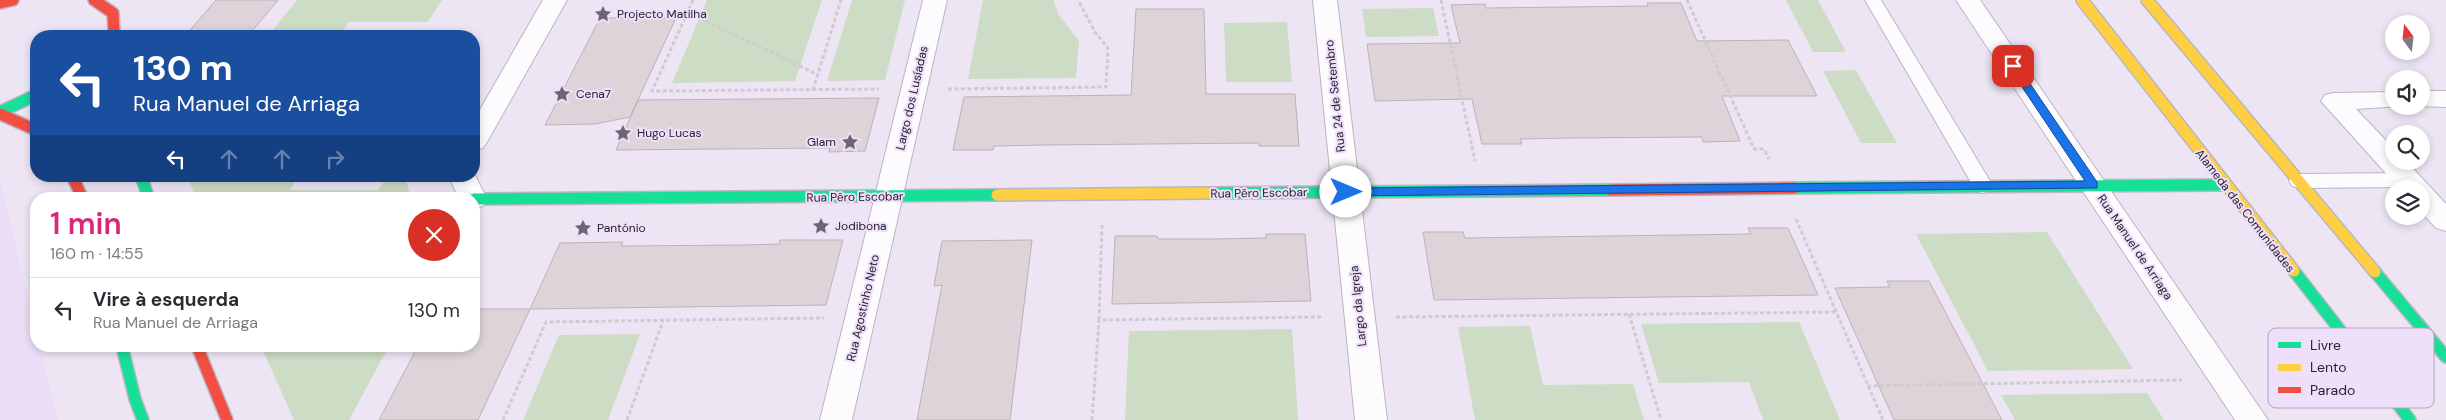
<!DOCTYPE html>
<html lang="pt">
<head>
<meta charset="utf-8">
<style>
	body { margin:0; font-family:"DM Sans",sans-serif; background:#f7f7f7; color:#2b2b33; height:100vh; display:flex; flex-direction:column; font-size:19px; white-space:nowrap }
	* { box-sizing:border-box; margin:0 }
	p { font-size:16px; color:#7c7c81 }
	.icon { flex:none; width:28px; height:28px; fill:none; stroke:currentColor; stroke-width:2; stroke-linecap:round; stroke-linejoin:round }
	.map { position:relative; flex:1; overflow:hidden }
	.drawer { position:absolute; left:30px; top:192px; width:450px; height:160px; display:flex; flex-direction:column; background:#fff; border-radius:20px; box-shadow:0 2px 8px #0003 }
	.drawer>* { flex:none }
	.top-card { position:absolute; left:30px; top:30px; width:450px; height:152px; border-radius:20px; box-shadow:0 2px 8px #0003; background:#1a4fa0; color:#fff; overflow:hidden }
	.needle { width:32px; rotate:345deg }
	.tools { position:absolute; left:2385px; top:15px; display:grid; gap:10px }
	.tools a { display:grid; place-items:center; width:45px; height:45px; border-radius:50%; background:#fff; box-shadow:0 2px 8px #0003; font-size:25px }
	.pin { position:absolute; display:grid; place-items:center; width:42px; height:42px; color:#fff; margin:-21px; border-radius:10px; box-shadow:0 2px 8px #0006 }
	.me { position:absolute; width:55px; margin:-28px; rotate:90deg; stroke-linejoin:round; filter:drop-shadow(0 0 4px #0008) }
	.turn { display:flex; align-items:center; gap:18px; height:105px; padding:0 20px; font-size:22px }
	.turn .icon { width:65px; height:65px; stroke-width:2.5 }
	.turn b { display:block; font-size:35px; line-height:42px }
	.lanes { display:flex; align-items:center; height:48px; padding:0 20px; background:#0003; justify-content:center; gap:25px; direction:ltr }
	.lanes .off { opacity:.35 }
	.round { display:grid; place-items:center; flex:none; width:52px; height:52px; border-radius:26px; background:#f7f7f7 }
	.headline { display:flex; align-items:center; justify-content:space-between; height:85px; padding:0 20px }
	h1 { font-size:30px; font-weight:600; line-height:38px; color:#db2777 }
	ul { padding:0; list-style:none }
	li { display:flex; align-items:center; gap:15px; height:65px; padding:0 20px; border-top:1px solid #e1e1e2 }
	li div { flex:1 }
	li b { display:block; font-size:19px }
	li em { font-style:normal }
	.map>svg:first-child { display:block }
	.built { fill:#ebddf6 }
	.green { fill:#cddcc5 }
	.building { fill:#ddd3d8; stroke:#bbb2b6 }
	.lines { fill:none; stroke-linecap:round; stroke-linejoin:round }
	.lane-casing { stroke:#bcb5c1; stroke-width:2 }
	.street-casing { stroke:#bcb5c1; stroke-width:2 }
	.fast-casing { stroke:#bcb5c1; stroke-width:14 }
	.slow-casing { stroke:#bcb5c1; stroke-width:14 }
	.jam-casing { stroke:#bcb5c1; stroke-width:14 }
	.path { stroke:#cecbd1; stroke-width:3; stroke-dasharray:4 2.5; stroke-linecap:butt }
	.lane { fill:#fcfbfd; fill-rule:evenodd }
	.street { fill:#fcfbfd; fill-rule:evenodd }
	.fast { stroke:#16e098; stroke-width:11 }
	.slow { stroke:#ffcf43; stroke-width:11 }
	.jam { stroke:#f24e42; stroke-width:11 }
	.route { fill:#1a73e8; stroke:#114b97 }
	.labels { text-anchor:middle; dominant-baseline:central; stroke-width:4; stroke-linejoin:round; paint-order:stroke }
	.poi-label { font-size:12px; fill:#27222c; stroke:#eedffa; text-anchor:start }
	.street-label { font-size:12px; fill:#27222c; stroke:#eedffa }
	.key { fill:#eedffa; stroke:#b2a6bc; stroke-width:1 }
	.key-label { font-size:14px; fill:#27222c }
</style>
</head>
<body>
<div class="map">
<svg width="2446" height="420" viewBox="0 0 2446 420">
	<rect width="100%" height="100%" fill="#ede5f4"/>
	<path class="built" d="M0 181 36 329V346H40L58 420H0Z"/>
	<path class="green" d="M297 0H442L428 22H349L339 36H268Z
		M707 0H822L795 81 672 83Z
		M852 0H905L885 80 827 81Z
		M983 0H1053L1059 15 1079 41 1076 78 968 79Z
		M1786 0H1818L1846 52H1813Z
		M1433 8 1439 36 1366 37 1362 9Z
		M1287 22 1292 82H1226L1224 23Z
		M1856 70 1897 143H1861L1823 71Z
		M187 176H299L290 190H378L385 180H406L411 199H197Z
		M2047 232 2133 369 1988 371 1916 234Z
		M1799 322 1840 420H1763L1749 382 1659 383 1641 324Z
		M1530 326 1543 385 1633 384 1644 420H1475L1458 327Z
		M1292 329 1298 420H1125L1129 331Z
		M640 334 608 420H523L559 335Z
		M261 346H389L349 420H294Z
		M2147 393 2164 420H2015L2001 395Z"/>
	<path class="building" d="M216 0H278L248 36H185Z
		M1647 3H1681L1697 41 1788 40 1817 96H1722L1740 141 1703 142 1702 137 1570 138 1520 139 1522 144H1482L1472 99 1375 101 1367 44 1460 43 1451 5 1485 4 1486 8 1648 6Z
		M1136 9H1204L1206 94H1295L1299 146H1259V143L1045 145 994 146 993 150H953L964 97 1131 95Z
		M600 18H676L630 117 595 124 545 125Z
		M879 98 865 151 829 152 830 148 616 150 638 100Z
		M1748 228H1788L1818 295 1434 300 1423 232H1463L1465 238 1751 234Z
		M1266 234H1305L1311 301 1112 304 1115 236H1157L1158 239H1211L1266 238Z
		M780 240H843L826 305 530 309 560 243 623 242 621 246 744 245 779 244Z
		M1032 240 1010 420H917L942 285 934 286 942 241Z
		M1887 281H1929L2002 420H1894L1835 288 1890 287Z
		M474 309H530L478 420H379L418 346H474Z"/>
	<g class="lines">
		<g class="lane-casing">
			<path id="lane" d="M1865 0H1881L1993 186 1990 191 1983 193 1976 191Z
				M2407 173 2414 175 2417 180 2414 185 2407 187 2299 188 2292 186 2289 181 2292 176 2299 174Z"/>
		</g>
		<g class="street-casing">
			<path id="street" d="M543 0H567L487 142 483 148 474 151V120Z
				M923 0H947L852 420H820Z
				M1313 0H1337L1387 420H1355Z
				M1956 0H1980L2268 420H2235Z
				M2421 91H2446V107L2418 106H2421Z
				M2394 92V106H2401L2356 109 2394 149V161H2406L2446 204V231L2436 228 2421 212V189H2400L2321 101 2325 95 2334 93Z
				M474 173 487 199 483 206 474 208V199H459L449 176H474Z"/>
		</g>
		<g class="fast-casing">
			<path id="fast" d="M0 112 36 95
				M141 176 149 199
				M1794 188 2225 185
				M1208 193 1611 190
				M474 199 997 195
				M2294 271 2410 420
				M2375 272 2446 357
				M122 346 135 399 143 420"/>
		</g>
		<g class="slow-casing">
			<path id="slow" d="M2082 0 2294 271
				M2147 0 2375 272
				M997 195 1208 193"/>
		</g>
		<g class="jam-casing">
			<path id="jam" d="M94 0 113 13 114 32 112 36
				M0 3 13 0
				M0 114 36 130
				M72 176 83 199
				M1611 190 1794 188
				M197 346 227 420"/>
		</g>
		<path class="path" d="M693 0 652 91 879 89
			M1441 0 1475 161
			M1687 0 1754 149H1764L1769 159
			M688 12 818 75
			M948 89 1106 87 1108 48 1095 32 1078 0
			M813 90 841 0
			M1796 219 1883 420
			M1629 314 1661 420
			M1396 317 1836 312
			M1099 320 1102 225
			M1867 386 2182 380
			M503 420 546 322 824 318
			M627 420 663 321
			M1092 420 1099 320 1323 317"/>
		<use href="#lane" class="lane"/>
		<use href="#street" class="street"/>
		<use href="#fast" class="fast"/>
		<use href="#slow" class="slow"/>
		<use href="#jam" class="jam"/>
	</g>
	<path class="route" d="M2013 62 2016 63 2097 182V188L1346 196 1340 192 1346 188 2085 181 2008 66Z"/>
	<defs>
		<g id="sight-bare" transform="scale(1.35)"><path d="M0-6L1.8-2.2L6-1.7L2.9 1.2L3.7 5.4L0 3.3L-3.7 5.4L-2.9 1.2L-6-1.7L-1.8-2.2Z" fill="#6c6672" stroke="#eedffa" stroke-width="2.5" paint-order="stroke"/></g>
	</defs>
	<g fill-rule="evenodd">
		<use href="#sight-bare" x="603" y="14"/>
		<use href="#sight-bare" x="562" y="94"/>
		<use href="#sight-bare" x="623" y="133"/>
		<use href="#sight-bare" x="850" y="142"/>
		<use href="#sight-bare" x="821" y="226"/>
		<use href="#sight-bare" x="583" y="228"/>
	</g>
	<g class="labels">
		<g class="poi-label">
			<text x="617" y="14">Projecto Matilha</text>
			<text x="576" y="94">Cena7</text>
			<text x="637" y="133">Hugo Lucas</text>
			<text x="836" y="142" text-anchor="end">Glam</text>
			<text x="835" y="226">Jodibona</text>
			<text x="597" y="228">Pantónio</text>
		</g>
		<g class="street-label">
			<text transform="translate(1335 96) rotate(-96)">Rua 24 de Setembro</text>
			<text transform="translate(912 98) rotate(-77)">Largo dos Lusíadas</text>
			<text transform="translate(1259 193) rotate(-1)">Rua Pêro Escobar</text>
			<text transform="translate(855 197) rotate(-1)">Rua Pêro Escobar</text>
			<text transform="translate(2245 211) rotate(52)">Alameda das Comunidades</text>
			<text transform="translate(2135 247) rotate(56)">Rua Manuel de Arriaga</text>
			<text transform="translate(1358 306) rotate(-96)">Largo da Igreja</text>
			<text transform="translate(863 308) rotate(-77)">Rua Agostinho Neto</text>
		</g>
	</g>
	<rect x="2268" y="328" width="166" height="80" rx="8" class="key"/>
	<rect x="2278" y="342" width="23" height="6" fill="#16e098"/>
	<rect x="2278" y="364" width="23" height="7" fill="#ffcf43"/>
	<rect x="2278" y="387" width="23" height="6" fill="#f24e42"/>
	<g class="key-label">
		<text x="2310" y="350">Livre</text>
		<text x="2310" y="372">Lento</text>
		<text x="2310" y="395">Parado</text>
	</g>
</svg>
<div class="tools">
<a><svg class="needle" viewBox="-14 -14 28 28"><path d="M0-13l5 13h-10z" fill="#e53935"/><path d="M0 13l5-13h-10z" fill="#7c7c81"/></svg></a>
<a><svg class="icon" aria-label="sound" viewBox="0 0 24 24"><path d="M4 9h4l5-4v14l-5-4H4zM17 9q2 3 0 6"/></svg></a>
<a><svg class="icon" aria-label="search" viewBox="0 0 24 24"><circle cx="10" cy="10" r="6"/><path d="M15 15l6 6"/></svg></a>
<a><svg class="icon" aria-label="layers" viewBox="0 0 24 24"><path d="M12 4l9 5-9 5-9-5zM3 14l9 5 9-5"/></svg></a>
</div>
<div class="pin" style="left:2013px;top:66px;background:#d93025"><svg class="icon" aria-label="arrive" viewBox="0 0 24 24"><path d="M6 21V4h12l-3 4 3 4H6"/></svg></div>
<svg class="me" style="left:1346px;top:192px" viewBox="-20 -20 40 40"><circle r="19" fill="#fff"/><path d="M0-13L10 11 0 6-10 11z" fill="#1a73e8"/></svg>
<div class="top-card">
<div class="turn"><svg class="icon" aria-label="left" viewBox="0 0 24 24"><path d="M17 20v-9H6M10 6l-5 5 5 5"/></svg><div><b>130 m</b>Rua Manuel de Arriaga</div></div>
<div class="lanes"><svg class="icon" aria-label="left" viewBox="0 0 24 24"><path d="M17 20v-9H6M10 6l-5 5 5 5"/></svg><svg class="icon off" aria-label="ahead" viewBox="0 0 24 24"><path d="M12 20V5M6 11l6-6 6 6"/></svg><svg class="icon off" aria-label="ahead" viewBox="0 0 24 24"><path d="M12 20V5M6 11l6-6 6 6"/></svg><svg class="icon off" aria-label="right" viewBox="0 0 24 24"><path d="M7 20v-9h11M14 6l5 5-5 5"/></svg></div>
</div>
<section class="drawer">
<div class="headline"><div><h1>1 min</h1><p>160 m · 14:55</p></div><a class="round" style="background:#d93025;color:#fff"><svg class="icon" aria-label="close" viewBox="0 0 24 24"><path d="M6 6l12 12M18 6L6 18"/></svg></a></div>
<ul>
<li><svg class="icon" aria-label="left" viewBox="0 0 24 24"><path d="M17 20v-9H6M10 6l-5 5 5 5"/></svg><div><b>Vire à esquerda</b><p>Rua Manuel de Arriaga</p></div><em>130 m</em></li>
</ul>
</section>
</div>
</body>
</html>
